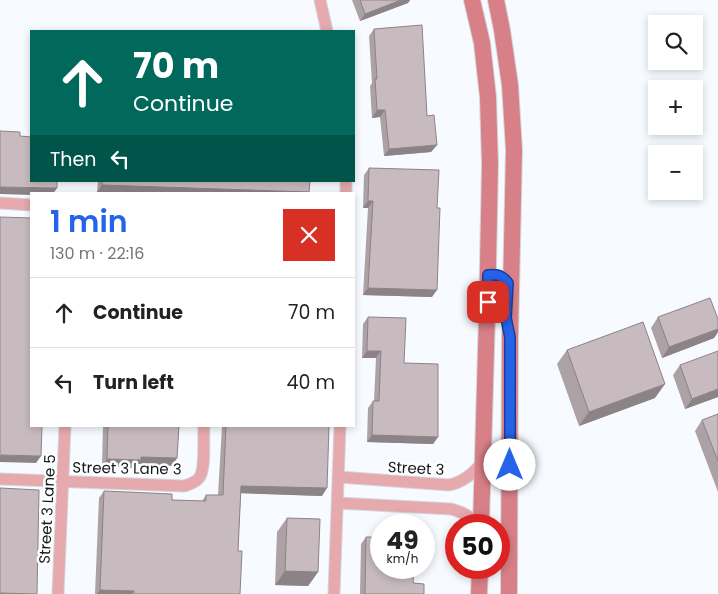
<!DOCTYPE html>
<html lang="en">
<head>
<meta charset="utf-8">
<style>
	body { margin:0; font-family:Poppins,sans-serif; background:#f2f2f2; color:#222; height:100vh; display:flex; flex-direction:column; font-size:19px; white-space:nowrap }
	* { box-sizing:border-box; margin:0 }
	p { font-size:16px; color:#767676 }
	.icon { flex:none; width:28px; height:28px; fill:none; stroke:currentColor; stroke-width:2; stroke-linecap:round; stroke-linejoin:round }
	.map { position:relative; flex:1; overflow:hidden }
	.sheet { position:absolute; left:30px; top:192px; width:325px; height:235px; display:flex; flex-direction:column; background:#fff; border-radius:0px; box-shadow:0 2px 8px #0003 }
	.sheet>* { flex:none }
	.banner { position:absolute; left:30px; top:30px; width:325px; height:152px; border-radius:0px; box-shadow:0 2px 8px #0003; background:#00695c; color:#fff; overflow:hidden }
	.buttons { position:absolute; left:648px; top:15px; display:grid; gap:10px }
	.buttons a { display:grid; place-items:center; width:55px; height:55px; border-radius:0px; background:#fff; box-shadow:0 2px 8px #0003; font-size:25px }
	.speed { position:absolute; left:370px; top:514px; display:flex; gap:10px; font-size:25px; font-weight:700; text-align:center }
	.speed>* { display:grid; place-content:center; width:65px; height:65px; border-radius:50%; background:#fff; box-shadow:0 2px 8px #0003; line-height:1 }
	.speed small { font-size:12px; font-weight:400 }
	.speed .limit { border:8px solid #d22; background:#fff; color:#111 }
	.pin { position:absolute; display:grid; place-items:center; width:42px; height:42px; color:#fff; margin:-21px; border-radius:10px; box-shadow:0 2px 8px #0006 }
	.me { position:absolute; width:55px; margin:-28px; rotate:0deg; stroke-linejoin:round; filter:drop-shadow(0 0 4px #0008) }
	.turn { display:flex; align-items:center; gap:18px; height:105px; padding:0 20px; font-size:22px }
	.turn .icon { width:65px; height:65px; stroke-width:2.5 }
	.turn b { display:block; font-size:35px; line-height:42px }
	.then { display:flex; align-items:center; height:48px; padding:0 20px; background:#0003; gap:10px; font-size:19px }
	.round { display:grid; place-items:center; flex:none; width:52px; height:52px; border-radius:0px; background:#f2f2f2 }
	.head { display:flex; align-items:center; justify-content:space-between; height:85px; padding:0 20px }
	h1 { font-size:30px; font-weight:600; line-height:38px; color:#2563eb }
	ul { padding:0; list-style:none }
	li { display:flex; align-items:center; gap:15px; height:70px; padding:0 20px; border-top:1px solid #e0e0e0 }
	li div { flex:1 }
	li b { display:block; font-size:19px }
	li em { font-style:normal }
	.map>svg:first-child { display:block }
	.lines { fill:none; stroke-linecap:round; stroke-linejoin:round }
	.minor-casing { stroke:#d3d6da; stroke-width:13 }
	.secondary-casing { stroke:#d3d6da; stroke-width:18 }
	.minor { stroke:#e6a9ad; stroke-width:11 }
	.secondary { stroke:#d88088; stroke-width:16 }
	.wall { fill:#aca1a4 }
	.shaded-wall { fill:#8c8386 }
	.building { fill:#c8bbbf; stroke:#8c8386 }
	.route-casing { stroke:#184099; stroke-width:12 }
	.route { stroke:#2563eb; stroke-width:9 }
	.labels { text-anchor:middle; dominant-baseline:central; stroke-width:5; stroke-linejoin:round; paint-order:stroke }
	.street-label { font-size:15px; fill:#14171b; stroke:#fff }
</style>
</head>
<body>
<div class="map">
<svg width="718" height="594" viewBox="0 0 718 594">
	<rect width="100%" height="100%" fill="#f7fafe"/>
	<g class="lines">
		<g class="minor-casing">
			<path id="minor" d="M320 0 327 31
				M346 194V181
				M0 203 31 205
				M339 477 449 485C464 482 473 473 483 462
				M0 479 184 486C190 484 195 483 199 478 206 470 203 438 204 426
				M338 503 451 509C461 512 471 515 475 525
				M58 594 65 426
				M334 594 340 426"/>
		</g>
		<g class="secondary-casing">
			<path id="secondary" d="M472 0 482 43 488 97 490 165 487 315 481 525
				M496 0 502 30 510 85 514 150 510 337 509 594
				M479 594 480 568"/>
		</g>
		<use href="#minor" class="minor"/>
		<use href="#secondary" class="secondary"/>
	</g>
	<path class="wall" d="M352 0H410L408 3 360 21Z
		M374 29 427 116 437 145 431 152 384 156 380 117 372 118 370 86 372 83 369 36Z
		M369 168 432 297 363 295 368 208H363L364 175Z
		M98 181H310L309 192V194H133L97 192Z
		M368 317 404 363 438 437 433 444 367 442 368 408 373 401H374L376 358H362L363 324Z
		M658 317 718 319V332L714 338 662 358 651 328Z
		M567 350 655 398 579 426 557 364Z
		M680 365 718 397 685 409 673 375Z
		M718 414V492L695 431 702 420Z
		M103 426H179L177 458 172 466 138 464 136 468 102 466Z
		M222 426H329L322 496 241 493 238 551 240 594H95L99 498 104 491 172 500 202 501 206 495H218Z
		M287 518 318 572 308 586 275 585 277 532Z
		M366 537 413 583 424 594H360L361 544Z"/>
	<path class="shaded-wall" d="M401 0H410L408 3 360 21 365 14Z
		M377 110H385L380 117 372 118Z
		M437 145 431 152 384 156 389 149Z
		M102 185 309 192V194H133L97 192Z
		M0 187 57 188 53 194H31V195L0 194Z
		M368 201H373L368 208H363Z
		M368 288 437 290 432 297 363 295Z
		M718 329V332L714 338 662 358 669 347Z
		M367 351H381L376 358H362Z
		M665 384 655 398 579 426 589 412Z
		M718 389V397L685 409 692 399Z
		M372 435 438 437 433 444 367 442Z
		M1 455 41 456 36 463 0 462V457Z
		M141 457 177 458 172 466 138 464 136 468 102 466 107 459Z
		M241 486 327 488 322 496 236 493Z
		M285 571 318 572 308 586 275 585Z
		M100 590 134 591 132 594H97Z
		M0 593 37 594H0Z"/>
	<path class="building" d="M360 0H401L365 14Z
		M422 25 427 116 434 115 437 145 389 149 385 110H377L375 79H377L374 29Z
		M0 131 20 132V136L31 137V181H57V188L0 187Z
		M369 168 439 170 437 208H440L437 290 368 288 373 201H368Z
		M102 181H310L309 192 102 185Z
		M0 217 31 218V426H42L41 456 1 455V457H0Z
		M710 298 718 319V329L669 347 658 317Z
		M368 317 406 318 404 363 438 364V437L372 435 373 401H379L381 351H367Z
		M643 322 665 384 589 412 567 350Z
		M718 351V389L692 399 680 365Z
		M718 414V461L702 420Z
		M108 426H179L177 458 141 457V460L107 459Z
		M226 426H329L327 488 241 486 238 551H242L240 594H134V591L100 590 104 491 172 494V500L206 501V495H223Z
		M0 488 39 490 37 594 0 593Z
		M287 518 320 519 318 572 285 571Z
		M366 537H381V568H414L413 583 424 584V594H365Z"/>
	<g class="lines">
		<g class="route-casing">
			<path id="route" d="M488 302V275C497 274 502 275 508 283L506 318 510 337V465"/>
		</g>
		<use href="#route" class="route"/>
	</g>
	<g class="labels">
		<g class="street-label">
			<text transform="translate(127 468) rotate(1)">Street 3 Lane 3</text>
			<text transform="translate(416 468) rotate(3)">Street 3</text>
			<text transform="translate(47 509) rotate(-87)">Street 3 Lane 5</text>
		</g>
	</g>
</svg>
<div class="buttons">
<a><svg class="icon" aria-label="search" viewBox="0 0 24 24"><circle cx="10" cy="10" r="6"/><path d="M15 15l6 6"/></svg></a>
<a>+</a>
<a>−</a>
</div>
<div class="speed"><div>49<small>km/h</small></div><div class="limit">50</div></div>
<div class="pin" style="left:488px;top:302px;background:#d93025"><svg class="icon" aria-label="arrive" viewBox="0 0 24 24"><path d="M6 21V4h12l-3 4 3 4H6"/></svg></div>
<svg class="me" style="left:510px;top:465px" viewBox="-20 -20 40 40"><circle r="19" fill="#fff"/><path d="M0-13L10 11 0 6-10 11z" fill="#2563eb"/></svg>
<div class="banner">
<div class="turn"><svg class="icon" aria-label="ahead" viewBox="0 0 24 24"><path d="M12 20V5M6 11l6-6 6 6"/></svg><div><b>70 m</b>Continue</div></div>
<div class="then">Then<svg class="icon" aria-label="left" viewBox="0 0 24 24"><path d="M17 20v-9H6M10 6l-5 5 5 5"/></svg></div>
</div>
<section class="sheet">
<div class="head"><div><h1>1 min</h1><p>130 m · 22:16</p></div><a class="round" style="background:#d93025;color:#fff"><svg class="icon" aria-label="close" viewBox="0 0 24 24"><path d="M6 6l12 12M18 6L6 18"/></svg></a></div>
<ul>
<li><svg class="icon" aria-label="ahead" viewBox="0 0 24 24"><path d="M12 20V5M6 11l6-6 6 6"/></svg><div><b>Continue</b></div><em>70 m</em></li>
<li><svg class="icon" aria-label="left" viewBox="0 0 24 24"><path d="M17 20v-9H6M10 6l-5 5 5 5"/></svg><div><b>Turn left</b></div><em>40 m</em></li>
</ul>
</section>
</div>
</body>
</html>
